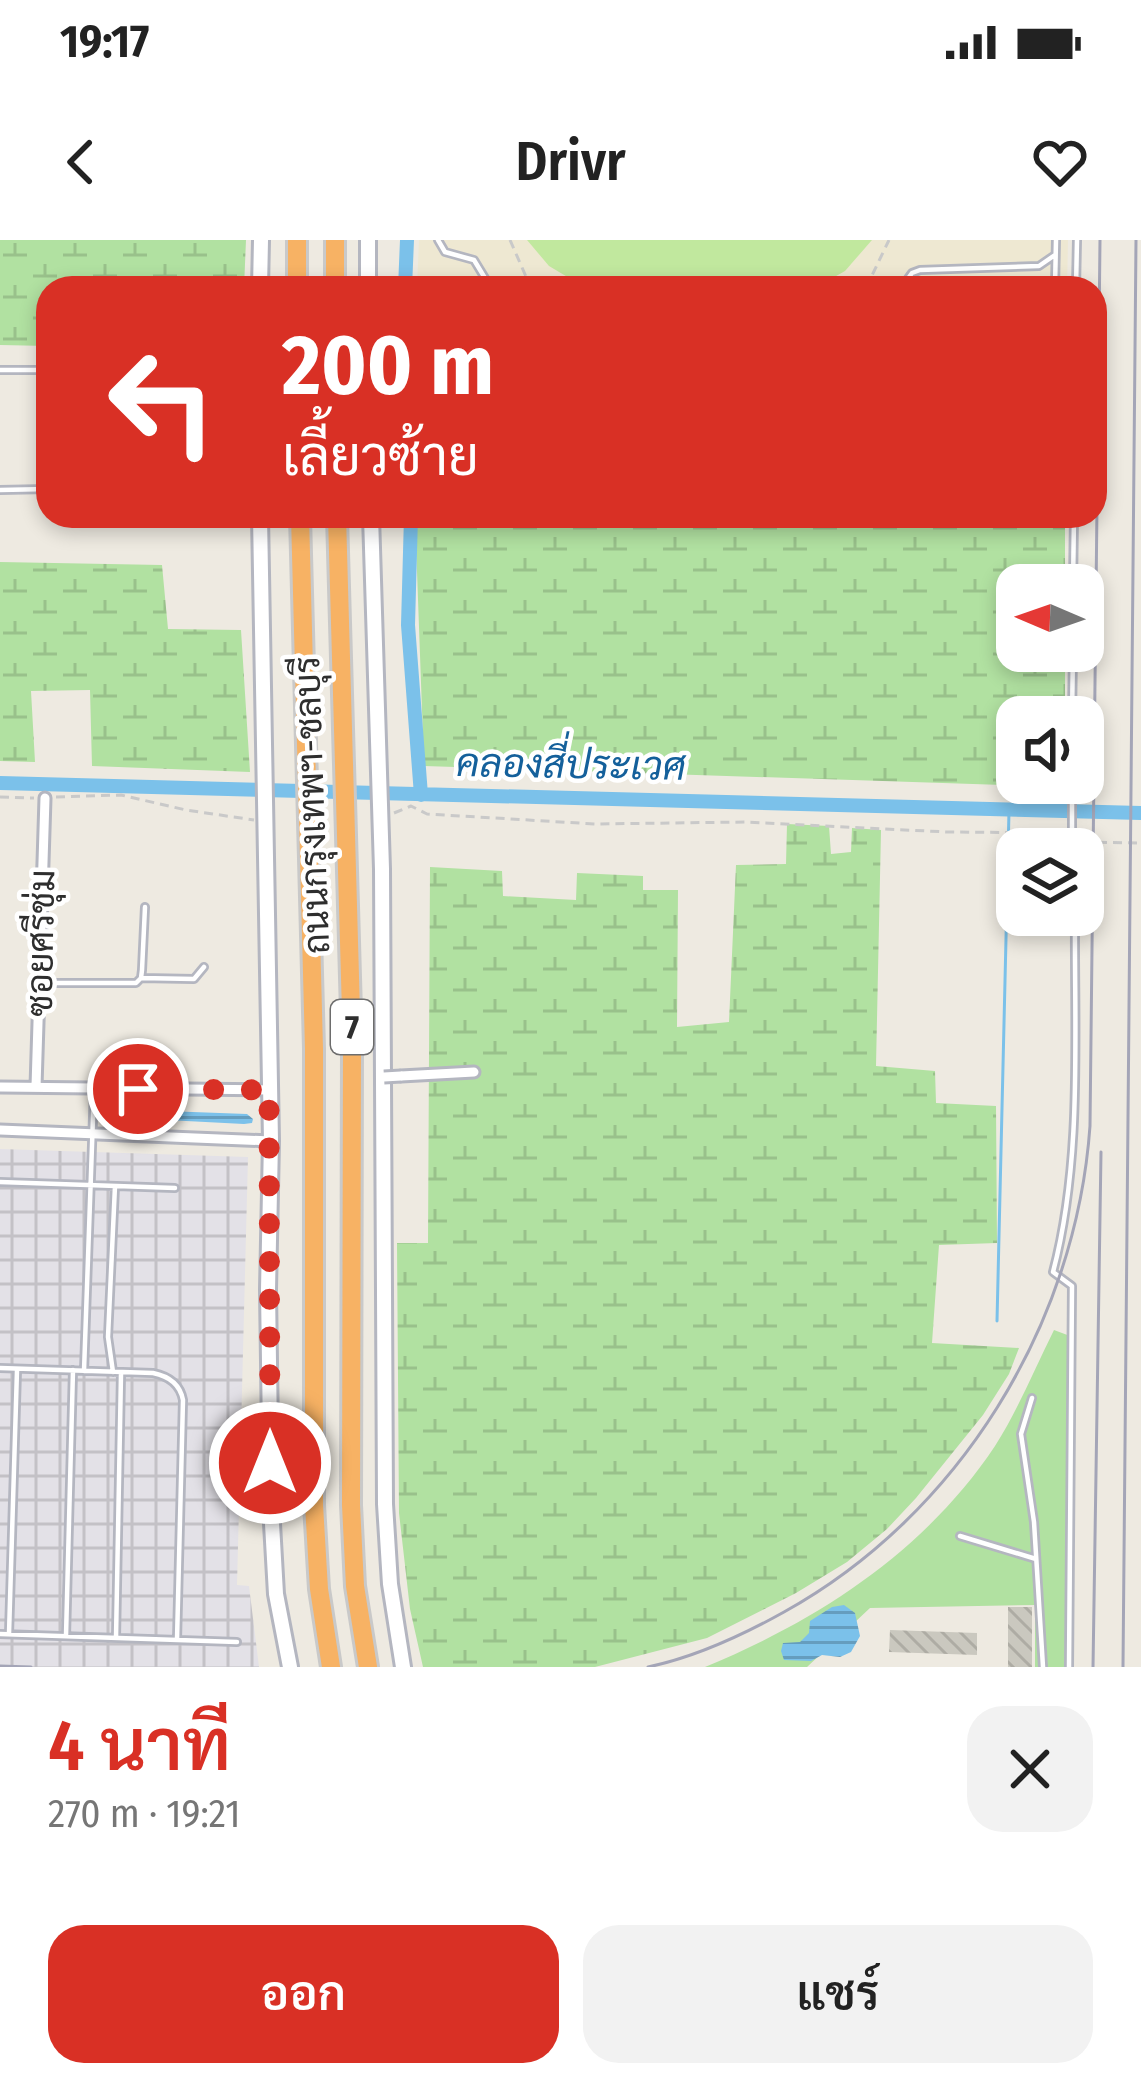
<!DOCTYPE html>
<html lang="th">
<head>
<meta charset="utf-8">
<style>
	body { margin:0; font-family:"Fira Sans Condensed",Sarabun,sans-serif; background:#f2f2f2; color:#222; height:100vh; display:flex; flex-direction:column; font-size:45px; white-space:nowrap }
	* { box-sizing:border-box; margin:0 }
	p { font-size:39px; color:#767676 }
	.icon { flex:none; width:66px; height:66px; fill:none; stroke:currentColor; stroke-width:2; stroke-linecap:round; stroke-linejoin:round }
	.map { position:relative; height:1427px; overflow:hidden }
	.panel { display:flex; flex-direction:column; background:#fff; flex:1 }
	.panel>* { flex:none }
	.top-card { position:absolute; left:36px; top:36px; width:1071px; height:252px; border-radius:36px; box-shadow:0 6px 18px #0003; background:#d93025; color:#fff; overflow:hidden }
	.needle { width:78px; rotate:272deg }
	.tools { position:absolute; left:996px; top:324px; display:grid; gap:24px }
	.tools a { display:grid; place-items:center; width:108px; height:108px; border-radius:24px; background:#fff; box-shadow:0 6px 18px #0003; font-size:60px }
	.pin { position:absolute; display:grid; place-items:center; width:102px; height:102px; color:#fff; margin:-51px; border:6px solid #fff; border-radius:50%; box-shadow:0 3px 12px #0007 }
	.me { position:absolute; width:132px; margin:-66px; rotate:0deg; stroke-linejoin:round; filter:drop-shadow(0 0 9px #0008) }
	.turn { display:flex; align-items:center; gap:42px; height:252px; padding:0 48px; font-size:54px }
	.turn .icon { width:156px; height:156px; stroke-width:2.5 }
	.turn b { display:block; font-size:84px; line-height:102px }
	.round { display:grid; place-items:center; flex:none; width:126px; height:126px; border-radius:36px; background:#f2f2f2 }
	.headline { display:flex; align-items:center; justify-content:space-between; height:204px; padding:0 48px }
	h1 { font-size:72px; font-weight:600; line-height:90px; color:#d93025 }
	.action { display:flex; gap:24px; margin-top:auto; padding:24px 48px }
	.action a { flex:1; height:138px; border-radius:36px; background:#d93025; color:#fff; font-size:48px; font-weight:600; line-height:138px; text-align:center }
	.action a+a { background:#f2f2f2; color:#222 }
	.status { display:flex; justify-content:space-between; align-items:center; height:84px; padding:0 60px; background:#fff; direction:ltr }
	.status svg { height:33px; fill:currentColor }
	header { display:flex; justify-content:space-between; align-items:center; height:156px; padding:0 48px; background:#fff; font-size:54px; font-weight:600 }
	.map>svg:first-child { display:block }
	.industrial { fill:url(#industrial-grid) }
	.education { fill:#eee8d2 }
	.grass { fill:#b1e1a1 }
	.wetland { fill:url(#wetland-marsh) }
	.pitch { fill:#c1e89e }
	.water { fill:url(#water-rules) }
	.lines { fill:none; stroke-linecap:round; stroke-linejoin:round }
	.stream { stroke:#7bc1ea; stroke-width:3 }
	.canal { stroke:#7bc1ea; stroke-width:14 }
	.building { fill:url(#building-back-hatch) }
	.service-casing { stroke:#b4b6c0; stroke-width:10 }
	.minor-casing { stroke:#b4b6c0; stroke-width:15 }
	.secondary-casing { stroke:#b4b6c0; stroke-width:20 }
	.motorway-casing { stroke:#c9c9c9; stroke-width:24 }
	.path { stroke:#c9c9c9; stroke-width:3; stroke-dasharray:9 6; stroke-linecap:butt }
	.service { stroke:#fff; stroke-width:4.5 }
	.minor { stroke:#fff; stroke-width:9 }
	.secondary { stroke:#fff; stroke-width:14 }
	.motorway { stroke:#f7b264; stroke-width:18 }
	.rail { stroke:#a4a5b7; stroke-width:3 }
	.minor-bridge-casing { stroke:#b4b6c0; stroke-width:15; stroke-linecap:butt }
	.minor-bridge { stroke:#fff; stroke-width:9 }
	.route { stroke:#d93025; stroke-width:21; stroke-dasharray:0 37.8 }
	.labels { text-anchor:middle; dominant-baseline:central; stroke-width:9; stroke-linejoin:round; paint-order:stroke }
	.shield { fill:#fff; stroke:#6d6d6d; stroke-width:3 }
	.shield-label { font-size:33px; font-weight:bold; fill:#2e2e2e }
	.street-label { font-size:36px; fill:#2e2e2e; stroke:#fff }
	.water-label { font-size:39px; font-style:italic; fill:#14609b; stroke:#fff }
</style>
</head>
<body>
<div class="status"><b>19:17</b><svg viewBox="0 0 49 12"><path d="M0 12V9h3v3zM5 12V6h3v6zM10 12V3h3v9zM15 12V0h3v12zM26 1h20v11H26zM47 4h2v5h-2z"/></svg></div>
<header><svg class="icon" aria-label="back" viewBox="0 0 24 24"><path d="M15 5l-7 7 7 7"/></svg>Drivr<svg class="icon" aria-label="heart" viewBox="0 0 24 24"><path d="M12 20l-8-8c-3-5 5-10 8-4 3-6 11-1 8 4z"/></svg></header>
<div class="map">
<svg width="1141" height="1427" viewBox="0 0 1141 1427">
	<defs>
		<pattern id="industrial-grid" width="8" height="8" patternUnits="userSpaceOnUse" patternTransform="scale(3)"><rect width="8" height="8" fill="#e3e1e7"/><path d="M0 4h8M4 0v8" fill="none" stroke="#c3c1c6"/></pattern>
		<pattern id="wetland-marsh" width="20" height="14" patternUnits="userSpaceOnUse" patternTransform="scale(3)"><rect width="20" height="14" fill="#b1e1a1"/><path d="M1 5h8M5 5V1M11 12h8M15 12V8" fill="none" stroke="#99c18b"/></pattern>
		<pattern id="water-rules" width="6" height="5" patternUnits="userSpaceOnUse" patternTransform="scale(3)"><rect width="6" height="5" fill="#7bc1ea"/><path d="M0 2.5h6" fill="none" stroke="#659dbe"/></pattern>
		<pattern id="building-back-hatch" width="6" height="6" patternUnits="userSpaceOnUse" patternTransform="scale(3)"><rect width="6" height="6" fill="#cac8bf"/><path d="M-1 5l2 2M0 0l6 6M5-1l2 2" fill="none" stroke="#aeaca4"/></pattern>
	</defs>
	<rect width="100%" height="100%" fill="#eeeae1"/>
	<path class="industrial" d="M0 909 248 917 237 1345 249 1346 259 1427H0Z"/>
	<path class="education" d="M419 0H1068L1067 48H417Z"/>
	<path class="grass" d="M1054 1090 1070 1096 1066 1427H1035V1365L870 1368 807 1427H705C819 1380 925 1311 995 1206 1018 1170 1035 1128 1054 1090Z"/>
	<path class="wetland" d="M0 0H246L244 48H48V106L0 105Z
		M415 276H1065V345H1017V411H1065V477H1017V543H1065V547L424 526Z
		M0 322 162 325 168 389 241 390 250 532 92 526 90 450 31 451 35 522 0 521Z
		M787 584 829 586 831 614 851 612 852 588 881 590 876 826 935 831 936 863 996 866 997 1003 939 1005 932 1103 1019 1108 1009 1134 983 1175 916 1258 887 1289 847 1322 796 1353 707 1398 595 1427H423L410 1369 399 1273 397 1003H428L430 627 502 631 503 656 576 660 577 633 643 636V650H678L677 787 729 782 736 625 786 624Z"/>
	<path class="pitch" d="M527 0H872L845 31 815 48H586L549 26Z"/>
	<path class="water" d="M138 870 247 874 253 879 252 883 244 884 128 878 129 871Z
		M844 1365 855 1373 860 1396 851 1412 840 1417 822 1415 811 1421 784 1420 781 1411 783 1403 800 1402 809 1393 810 1381 832 1367Z"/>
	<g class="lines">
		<path class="stream" d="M997 1081 1009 571"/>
		<path class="canal" d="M405 48 407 0
			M411 276 408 385 421 555
			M0 543 1141 573"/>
	</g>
	<path class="building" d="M1008 1367H1032V1427H1008Z
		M890 1390 977 1393V1415L889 1412Z"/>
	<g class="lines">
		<g class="service-casing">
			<path id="service" d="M438 0 445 12 474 20 491 48
				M901 48 912 33 920 30 1039 26 1055 15
				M1055 48 1056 0
				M1076 48 1077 0
				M0 130H48
				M0 250 48 249
				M1073 345 1074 276
				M1072 477 1073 411
				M1072 543V597L1076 602V609
				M141 738 194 739 204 727
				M41 743H136L141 738 142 730 145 667
				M0 942 175 948
				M0 1128 153 1133C168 1136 180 1144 183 1160L177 1400
				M84 1131 94 849
				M113 1132 108 1097 115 946
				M1032 1158 1021 1194 1034 1282 1043 1427
				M960 1296 1036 1319
				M0 1394 237 1402
				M9 1394 17 1130
				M66 1396 73 1130
				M116 1398 121 1134
				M1069 1427 1072 1046 1053 1032C1083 919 1074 792 1075 675"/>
		</g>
		<g class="minor-casing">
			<path id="minor" d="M401 836 474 832
				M0 847 269 850
				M36 847 45 558
				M0 890 271 901"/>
		</g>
		<g class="secondary-casing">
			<path id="secondary" d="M260 48 261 0
				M368 48V0
				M260 276 271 901 268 1050 271 1266 276 1354 290 1427
				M371 276 382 629 385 1264 390 1344 403 1427"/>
		</g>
		<g class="motorway-casing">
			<path id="motorway" d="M297 48V0
				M335 48V0
				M300 276 314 809V1265L319 1349 331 1427
				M337 276 352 808 351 1265 355 1346 368 1427"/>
		</g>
		<path class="path" d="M510 0 531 48
			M866 48 889 0
			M0 557 34 558
			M56 557 121 555 186 570 254 580
			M394 573 411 566 427 574 595 584 745 582 947 592 1065 593
			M1083 602 1141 603"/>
		<use href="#service" class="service"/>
		<use href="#minor" class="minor"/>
		<use href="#secondary" class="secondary"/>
		<use href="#motorway" class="motorway"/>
		<path class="rail" d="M0 1426 31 1427
			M648 1427C696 1417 741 1396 784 1372 959 1275 1076 1085 1090 886L1100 0
			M1093 1427 1101 912
			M1123 1427 1136 0"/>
		<g class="minor-bridge-casing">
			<path id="minor-bridge" d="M384 837 401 836"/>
		</g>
		<use href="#minor-bridge" class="minor-bridge"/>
	</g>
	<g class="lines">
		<path class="route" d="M138 849 269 850 270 1223"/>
	</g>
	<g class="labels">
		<rect class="shield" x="331" y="760" width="42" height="54" rx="9"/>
		<g class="shield-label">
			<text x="352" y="787">7</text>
		</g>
		<g class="street-label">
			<text transform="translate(312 565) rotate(-92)">ถนนกรุงเทพฯ-ชลบุรี</text>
			<text transform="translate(41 703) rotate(-89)">ซอยศรีชุ่ม</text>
		</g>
		<g class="water-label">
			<text transform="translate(571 525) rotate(1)">คลองสี่ประเวศ</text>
		</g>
	</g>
</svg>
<div class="tools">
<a><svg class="needle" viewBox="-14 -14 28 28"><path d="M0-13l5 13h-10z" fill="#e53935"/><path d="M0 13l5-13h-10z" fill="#767676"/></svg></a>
<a><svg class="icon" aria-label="sound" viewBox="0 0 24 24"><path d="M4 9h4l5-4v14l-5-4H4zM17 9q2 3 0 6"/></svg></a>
<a><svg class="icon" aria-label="layers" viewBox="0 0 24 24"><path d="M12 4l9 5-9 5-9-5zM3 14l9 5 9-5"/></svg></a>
</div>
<div class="pin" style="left:138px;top:849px;background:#d93025"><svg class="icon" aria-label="arrive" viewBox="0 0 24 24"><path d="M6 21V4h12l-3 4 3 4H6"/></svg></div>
<svg class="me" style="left:270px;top:1223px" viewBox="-20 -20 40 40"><circle r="17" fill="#d93025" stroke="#fff" stroke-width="3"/><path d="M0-11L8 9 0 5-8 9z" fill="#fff"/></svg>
<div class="top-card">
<div class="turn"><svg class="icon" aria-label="left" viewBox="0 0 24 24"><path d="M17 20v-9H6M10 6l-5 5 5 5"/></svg><div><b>200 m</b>เลี้ยวซ้าย</div></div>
</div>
</div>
<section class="panel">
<div class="headline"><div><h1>4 นาที</h1><p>270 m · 19:21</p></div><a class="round"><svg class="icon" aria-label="close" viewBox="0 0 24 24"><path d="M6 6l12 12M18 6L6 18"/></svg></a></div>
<div class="action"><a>ออก</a><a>แชร์</a></div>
</section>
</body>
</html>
